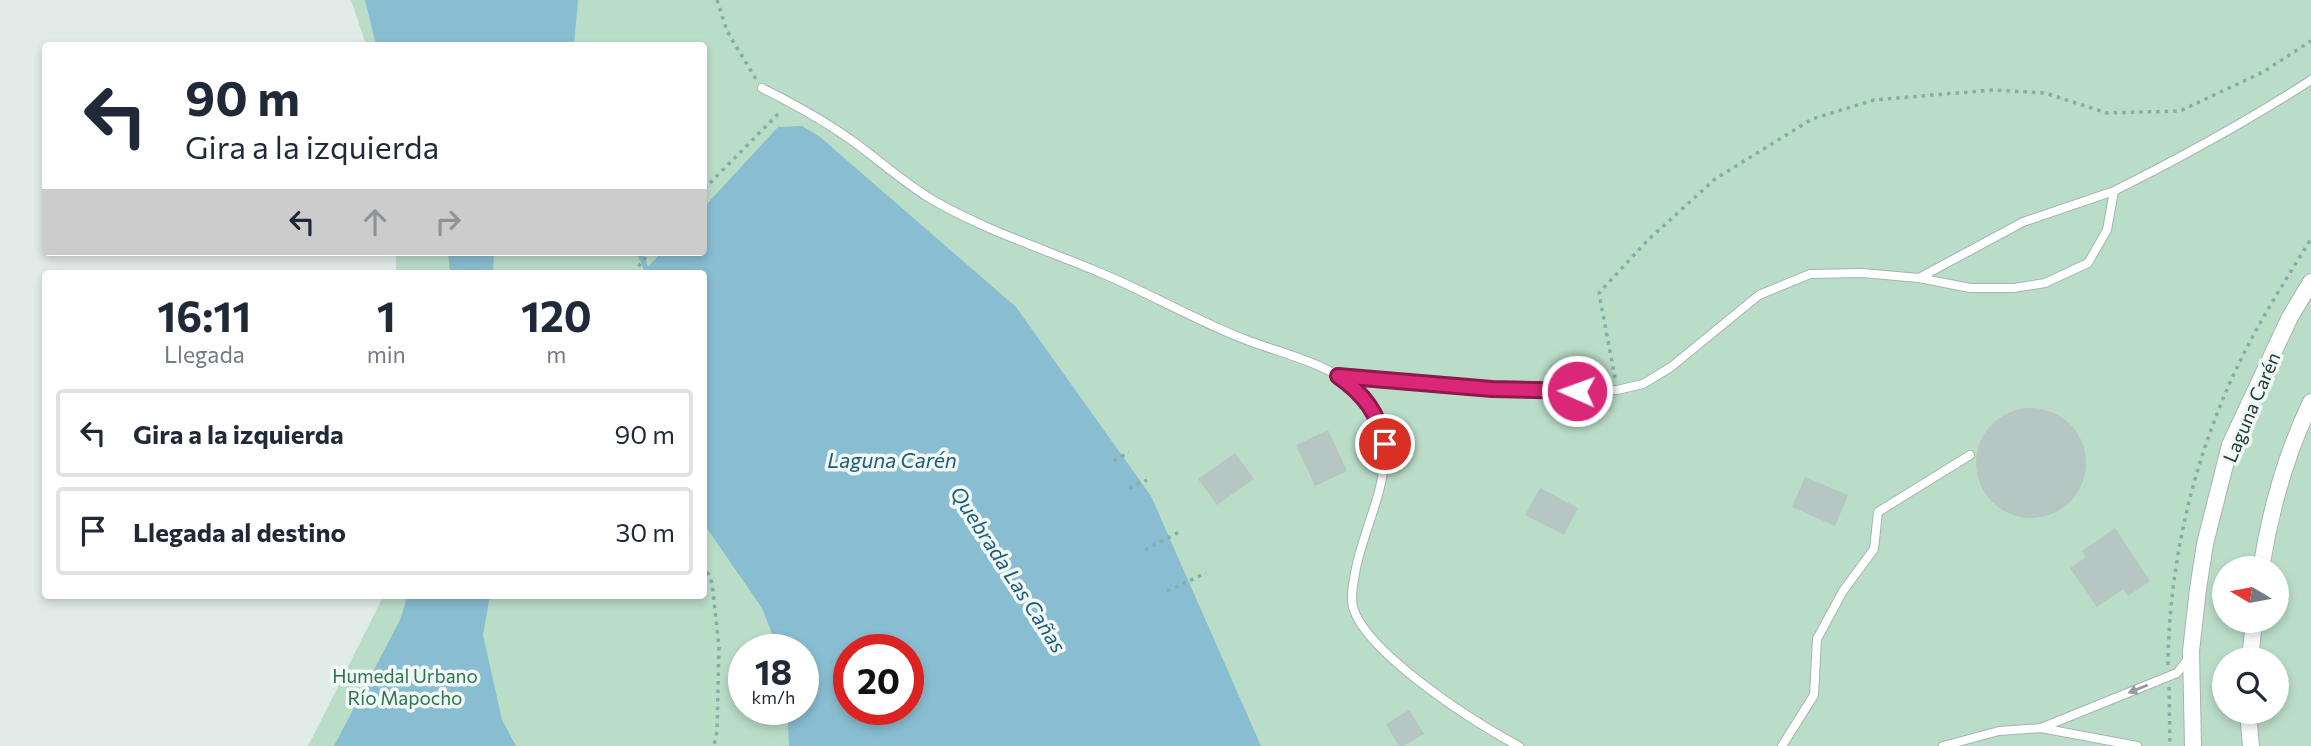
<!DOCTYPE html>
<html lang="es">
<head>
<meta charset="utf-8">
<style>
	body { margin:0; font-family:Commissioner,sans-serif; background:#f6f6f7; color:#1f2937; height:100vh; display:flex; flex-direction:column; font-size:26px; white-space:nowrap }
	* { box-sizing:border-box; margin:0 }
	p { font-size:23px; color:#747a83 }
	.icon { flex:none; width:38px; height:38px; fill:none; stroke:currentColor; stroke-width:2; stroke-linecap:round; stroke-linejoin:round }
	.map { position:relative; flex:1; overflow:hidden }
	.sheet { position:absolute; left:42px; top:270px; width:665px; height:329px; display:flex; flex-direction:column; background:#fff; border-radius:7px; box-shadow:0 4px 10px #0003 }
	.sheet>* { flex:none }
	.top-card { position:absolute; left:42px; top:42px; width:665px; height:214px; border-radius:7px; box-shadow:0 4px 10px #0003; background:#fff; color:#1f2937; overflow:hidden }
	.needle { width:46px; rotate:280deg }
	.fabs { position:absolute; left:2212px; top:556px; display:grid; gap:14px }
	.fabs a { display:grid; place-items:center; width:77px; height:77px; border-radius:50%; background:#fff; box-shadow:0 4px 10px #0003; font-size:35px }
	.speed { position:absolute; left:728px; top:634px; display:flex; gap:14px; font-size:35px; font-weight:700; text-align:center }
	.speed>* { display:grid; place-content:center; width:91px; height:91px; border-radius:50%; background:#fff; box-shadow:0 4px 10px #0003; line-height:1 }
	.speed small { font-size:18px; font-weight:400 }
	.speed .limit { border:10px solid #d22; background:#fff; color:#111 }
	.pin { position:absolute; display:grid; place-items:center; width:60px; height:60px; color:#fff; margin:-30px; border:4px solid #fff; border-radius:50%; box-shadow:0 2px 7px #0007 }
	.me { position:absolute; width:77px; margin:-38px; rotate:272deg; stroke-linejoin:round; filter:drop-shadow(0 0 5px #0008) }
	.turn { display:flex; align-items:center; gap:24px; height:147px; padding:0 28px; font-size:32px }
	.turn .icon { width:91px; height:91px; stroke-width:2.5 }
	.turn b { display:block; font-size:49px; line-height:60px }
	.lanes { display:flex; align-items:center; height:66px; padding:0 28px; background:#0003; justify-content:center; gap:35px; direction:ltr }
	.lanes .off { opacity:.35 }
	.eta { display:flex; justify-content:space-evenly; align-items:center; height:119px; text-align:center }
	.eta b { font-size:42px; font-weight:700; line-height:49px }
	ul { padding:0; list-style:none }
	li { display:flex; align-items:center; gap:21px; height:88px; margin:0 14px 10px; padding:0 14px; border:4px solid #e0e1e3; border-radius:7px }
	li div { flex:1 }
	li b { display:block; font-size:26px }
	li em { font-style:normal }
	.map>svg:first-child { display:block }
	.green { fill:#baddc8; fill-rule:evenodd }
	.water { fill:#89bdd1; fill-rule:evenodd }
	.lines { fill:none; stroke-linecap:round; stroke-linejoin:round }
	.stream { stroke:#89bdd1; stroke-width:5 }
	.building { fill:#b6c6c2 }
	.service-casing { stroke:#a4b4b0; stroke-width:10 }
	.minor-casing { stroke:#a4b4b0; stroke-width:18 }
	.path { stroke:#82afa6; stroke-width:3.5; stroke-dasharray:3.5 5; stroke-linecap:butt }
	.service { stroke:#fff; stroke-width:8 }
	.minor { stroke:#fff; stroke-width:16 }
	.oneway { fill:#909e9c }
	.route-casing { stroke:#8e194d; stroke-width:18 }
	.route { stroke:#db2777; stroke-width:12 }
	.labels { text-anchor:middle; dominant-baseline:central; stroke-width:7; stroke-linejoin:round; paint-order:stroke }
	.street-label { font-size:19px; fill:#223c38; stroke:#f2f8f6 }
	.park-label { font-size:19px; fill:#2c7350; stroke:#f2f8f6 }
	.water-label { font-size:21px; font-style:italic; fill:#1c5d78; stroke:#f2f8f6 }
</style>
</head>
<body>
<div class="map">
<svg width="2311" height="746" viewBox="0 0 2311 746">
	<rect width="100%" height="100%" fill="#e1ece8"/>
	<path class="green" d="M351 0H2311V746H308L384 595H704V273H396V252H704V46L366 45ZM2224 569H2277V621H2224ZM744 649H803V709H744ZM849 649H908V709H849ZM2224 660H2277V712H2224Z"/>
	<path class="water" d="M365 0H578L574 45H376Z
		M802 126 820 137 1016 307 1151 496 1261 746H789L787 709H803V649H778L762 608 706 527 704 520V273H642L662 252H704V207L778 127ZM908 649V709H849V649Z
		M448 252H494L493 273H450Z
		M408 595H490L483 635 502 720 516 746H334L400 620Z"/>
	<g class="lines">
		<path class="stream" d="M639 252 648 273"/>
	</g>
	<path class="building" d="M1976 463a55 55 0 1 1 110 0a55 55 0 1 1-110 0Z
		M1328 430 1347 471 1315 486 1296 445Z
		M1235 453 1254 479 1217 505 1198 479Z
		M1805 477 1848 495 1835 526 1792 507Z
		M1540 488 1578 508 1564 535 1525 515Z
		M2115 528 2150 581 2128 596 2123 589 2097 607 2070 568 2086 557 2082 551Z
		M1409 710 1424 734 1403 746H1399L1386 724Z"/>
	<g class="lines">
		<g class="service-casing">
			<path id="service" d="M762 88C794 104 825 121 854 142 880 161 903 182 931 199 984 230 1044 249 1101 273 1149 293 1195 320 1244 339 1284 355 1334 363 1364 397 1409 450 1368 511 1356 568 1354 580 1350 595 1353 607 1365 652 1477 725 1519 746
				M1919 278 2023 222 2114 191
				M1341 376 1492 389 1617 390 1643 384 1671 367 1759 295 1810 274 1862 273 1919 278 1970 288H2014L2045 283 2088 263 2107 230 2114 191C2182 157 2248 121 2311 80
				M2041 728 2177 673 2188 659
				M1782 746 1814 695 1817 639 1843 591 1874 549 1878 512 1970 455
				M1943 746 1999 731 2041 728 2137 746"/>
		</g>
		<g class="minor-casing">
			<path id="minor" d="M2261 569C2270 512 2286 454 2311 402
				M2250 660 2254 621
				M2248 712 2251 746
				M2193 746 2191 651 2198 589 2205 544 2230 445 2290 317 2311 282"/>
		</g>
		<path class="path" d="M717 0 727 31 757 81
			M704 189 781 111
			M633 273 650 252
			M1615 378 1599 293 1647 241 1715 179 1812 119 1874 100 1993 90 2045 93 2107 113 2180 111 2263 72 2311 41
			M1114 461 1129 452
			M1129 488 1147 480
			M1145 550 1181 531
			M704 564 712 583 719 647 717 731 714 746
			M1167 591 1206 573
			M2168 665C2169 552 2199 436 2253 336 2271 303 2291 271 2311 239
			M2169 687 2170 746"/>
		<use href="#service" class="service"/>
		<use href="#minor" class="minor"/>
	</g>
	<defs><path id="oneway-solid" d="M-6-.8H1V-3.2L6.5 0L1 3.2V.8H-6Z" transform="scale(1.75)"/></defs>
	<use class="oneway" href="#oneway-solid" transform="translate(2138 689) rotate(158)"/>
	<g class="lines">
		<g class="route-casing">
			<path id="route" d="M1385 444C1378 413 1364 394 1338 376L1492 389 1577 391"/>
		</g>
		<use href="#route" class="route"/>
	</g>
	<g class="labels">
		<g class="street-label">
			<text transform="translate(2251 407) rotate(-67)">Laguna Carén</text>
		</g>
		<g class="park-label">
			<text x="405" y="675">Humedal Urbano<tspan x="405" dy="22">Río Mapocho</tspan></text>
		</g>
		<g class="water-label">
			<text x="892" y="459">Laguna Carén</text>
			<text transform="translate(1009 569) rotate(57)">Quebrada Las Cañas</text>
		</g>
	</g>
</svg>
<div class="fabs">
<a><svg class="needle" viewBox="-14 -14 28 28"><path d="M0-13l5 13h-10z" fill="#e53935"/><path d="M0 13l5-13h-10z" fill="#747a83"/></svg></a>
<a><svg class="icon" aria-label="search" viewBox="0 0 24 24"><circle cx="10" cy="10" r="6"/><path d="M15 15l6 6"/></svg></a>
</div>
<div class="speed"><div>18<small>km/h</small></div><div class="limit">20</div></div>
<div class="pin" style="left:1385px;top:444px;background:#d93025"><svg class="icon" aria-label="arrive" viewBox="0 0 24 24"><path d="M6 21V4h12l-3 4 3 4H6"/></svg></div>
<svg class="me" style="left:1577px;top:391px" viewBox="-20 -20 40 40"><circle r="17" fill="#db2777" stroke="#fff" stroke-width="3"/><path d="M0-11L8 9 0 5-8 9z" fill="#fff"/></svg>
<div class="top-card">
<div class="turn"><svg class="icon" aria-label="left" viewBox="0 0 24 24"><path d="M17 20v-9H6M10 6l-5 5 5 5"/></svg><div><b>90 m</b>Gira a la izquierda</div></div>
<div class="lanes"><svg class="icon" aria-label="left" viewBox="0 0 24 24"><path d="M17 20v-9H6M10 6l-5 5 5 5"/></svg><svg class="icon off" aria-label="ahead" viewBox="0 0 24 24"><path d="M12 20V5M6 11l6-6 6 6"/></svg><svg class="icon off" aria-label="right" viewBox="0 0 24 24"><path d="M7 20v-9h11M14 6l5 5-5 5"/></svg></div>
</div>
<section class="sheet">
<div class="eta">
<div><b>16:11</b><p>Llegada</p></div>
<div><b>1</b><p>min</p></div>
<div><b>120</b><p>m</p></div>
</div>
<ul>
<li><svg class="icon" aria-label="left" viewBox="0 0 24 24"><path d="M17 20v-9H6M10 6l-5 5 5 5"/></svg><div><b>Gira a la izquierda</b></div><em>90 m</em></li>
<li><svg class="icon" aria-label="arrive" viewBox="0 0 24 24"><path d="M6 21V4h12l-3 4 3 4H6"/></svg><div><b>Llegada al destino</b></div><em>30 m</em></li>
</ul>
</section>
</div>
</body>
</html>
